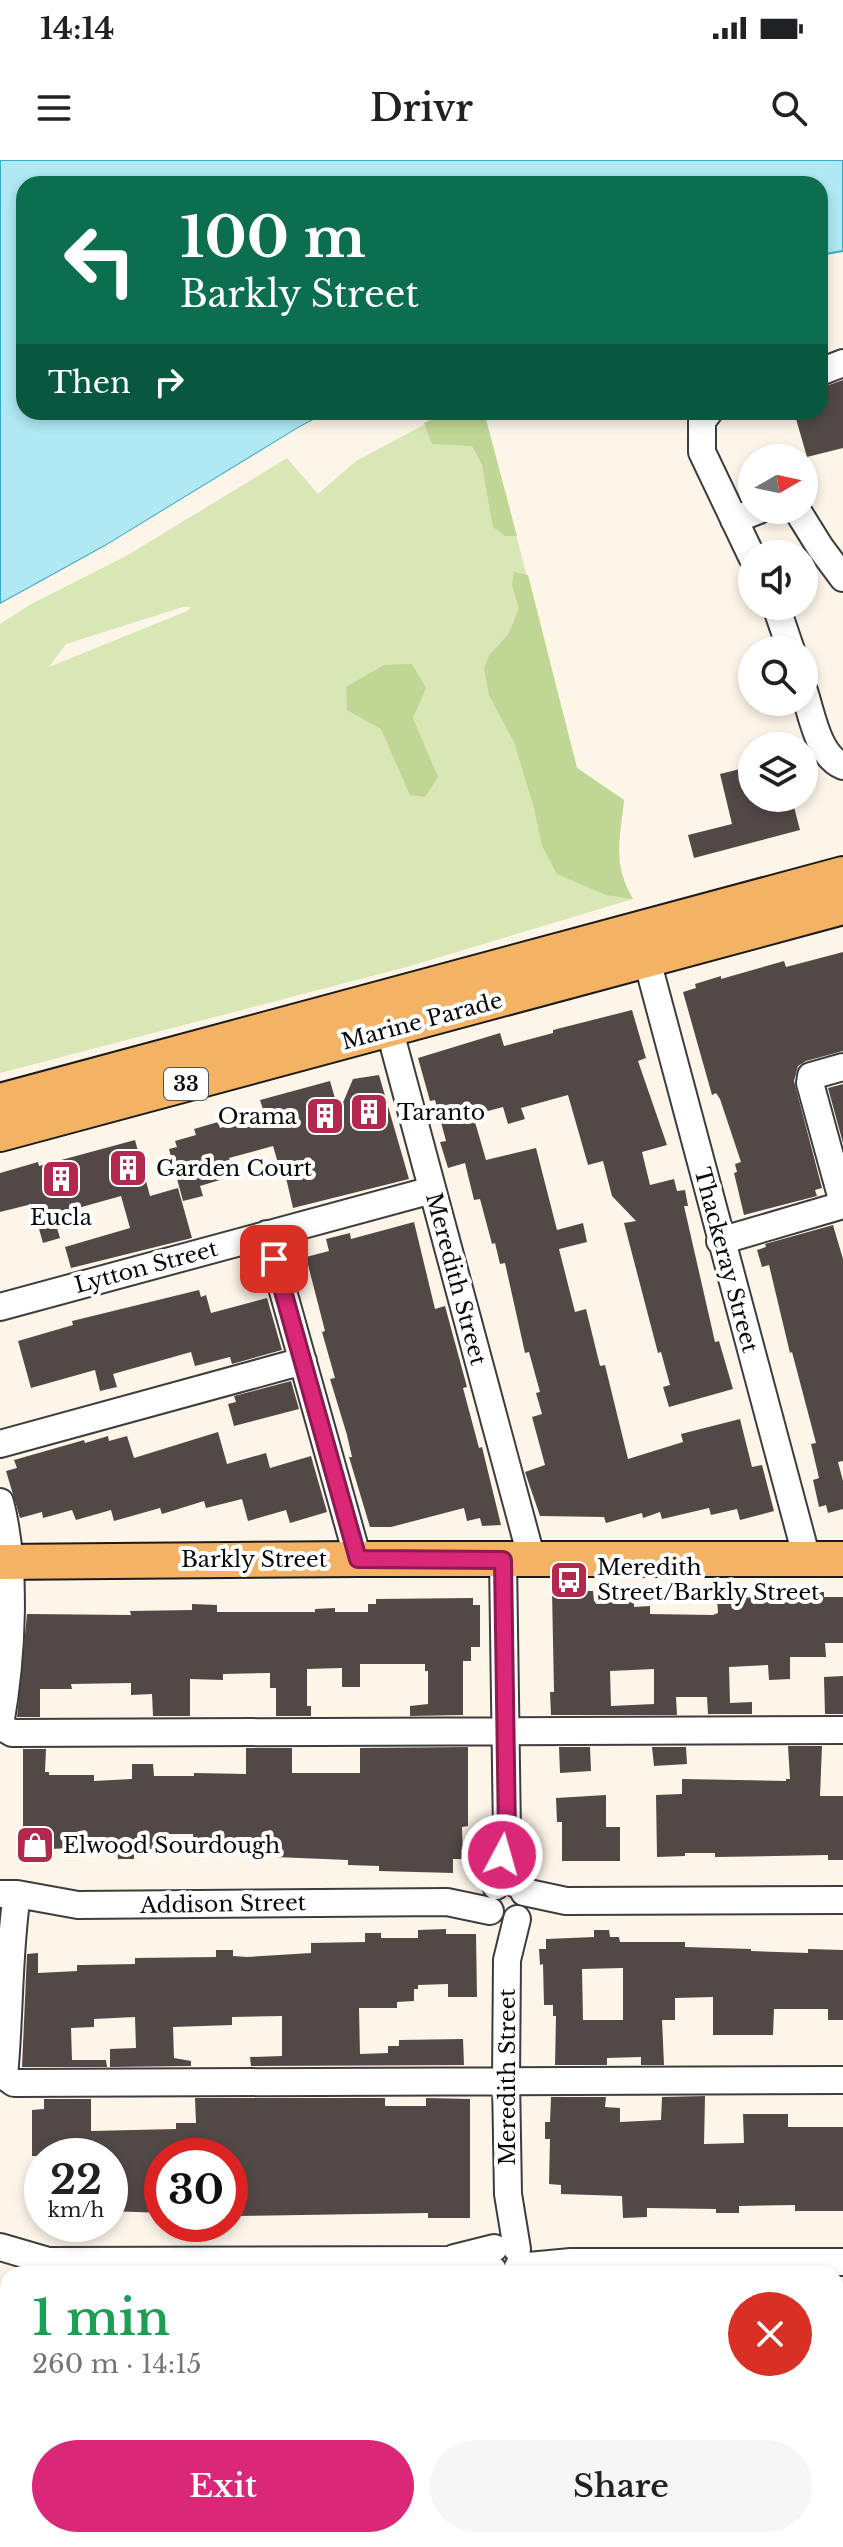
<!DOCTYPE html>
<html lang="en">
<head>
<meta charset="utf-8">
<style>
	body { margin:0; font-family:"Libre Baskerville",serif; background:#f6f6f6; color:#202124; height:100vh; display:flex; flex-direction:column; font-size:30px; white-space:nowrap }
	* { box-sizing:border-box; margin:0 }
	p { font-size:26px; color:#757577 }
	.icon { flex:none; width:44px; height:44px; fill:none; stroke:currentColor; stroke-width:2; stroke-linecap:round; stroke-linejoin:round }
	.map { position:relative; flex:1; overflow:hidden }
	.details { position:absolute; left:0px; top:2106px; width:844px; height:282px; display:flex; flex-direction:column; background:#fff; border-radius:24px 24px 0 0; box-shadow:0 4px 12px #0003 }
	.details>* { flex:none }
	.banner { position:absolute; left:16px; top:16px; width:812px; height:244px; border-radius:24px; box-shadow:0 4px 12px #0003; background:#0b6e4f; color:#fff; overflow:hidden }
	.needle { width:52px; rotate:81deg }
	.fabs { position:absolute; left:738px; top:284px; display:grid; gap:16px }
	.fabs a { display:grid; place-items:center; width:80px; height:80px; border-radius:50%; background:#fff; box-shadow:0 4px 12px #0003; font-size:40px }
	.speed { position:absolute; left:24px; top:1978px; display:flex; gap:16px; font-size:40px; font-weight:700; text-align:center }
	.speed>* { display:grid; place-content:center; width:104px; height:104px; border-radius:50%; background:#fff; box-shadow:0 4px 12px #0003; line-height:1 }
	.speed small { font-size:20px; font-weight:400 }
	.speed .limit { border:12px solid #d22; background:#fff; color:#111 }
	.pin { position:absolute; display:grid; place-items:center; width:68px; height:68px; color:#fff; margin:-34px; border-radius:16px; box-shadow:0 4px 12px #0006 }
	.me { position:absolute; width:88px; margin:-44px; rotate:6deg; stroke-linejoin:round; filter:drop-shadow(0 0 6px #0008) }
	.turn { display:flex; align-items:center; gap:28px; height:168px; padding:0 32px; font-size:36px }
	.turn .icon { width:104px; height:104px; stroke-width:2.5 }
	.turn b { display:block; font-size:56px; line-height:68px }
	.then { display:flex; align-items:center; height:76px; padding:0 32px; background:#0003; gap:16px; font-size:30px }
	.round { display:grid; place-items:center; flex:none; width:84px; height:84px; border-radius:42px; background:#f6f6f6 }
	.summary { display:flex; align-items:center; justify-content:space-between; height:136px; padding:0 32px }
	h1 { font-size:48px; font-weight:600; line-height:60px; color:#1e9e55 }
	.button { display:flex; gap:16px; margin-top:auto; padding:16px 32px }
	.button a { flex:1; height:92px; border-radius:48px; background:#db2777; color:#fff; font-size:32px; font-weight:600; line-height:92px; text-align:center }
	.button a+a { background:#f6f6f6; color:#202124 }
	.status { display:flex; justify-content:space-between; align-items:center; height:56px; padding:0 40px; background:#fff; direction:ltr }
	.status svg { height:22px; fill:currentColor }
	header { display:flex; justify-content:space-between; align-items:center; height:104px; padding:0 32px; background:#fff; font-size:36px; font-weight:600 }
	.map>svg:first-child { display:block }
	.green { fill:#d9e6b5; fill-rule:evenodd }
	.forest { fill:#c0d695 }
	.water { fill:#b0e8f3; stroke:#3aacc7; stroke-width:2 }
	.pier { fill:#fef5e9 }
	.building { fill:#524947; fill-rule:evenodd }
	.lines { fill:none; stroke-linecap:round; stroke-linejoin:round }
	.minor-casing { stroke:#3d3d3d; stroke-width:30 }
	.major-casing { stroke:#1b1b1b; stroke-width:38 }
	.minor { stroke:#fff; stroke-width:26 }
	.major { stroke:#f3b264; stroke-width:34 }
	.route-casing { stroke:#8e194d; stroke-width:20 }
	.route { stroke:#db2777; stroke-width:14 }
	.labels { text-anchor:middle; dominant-baseline:central; stroke-width:8; stroke-linejoin:round; paint-order:stroke }
	.shield { fill:#fff; stroke:#545454; stroke-width:2 }
	.shield-label { font-size:20px; font-weight:bold; fill:#0a0a0a }
	.street-label { font-size:22px; fill:#0a0a0a; stroke:#fff }
	.poi-label { font-size:22px; fill:#0a0a0a; stroke:#fff; text-anchor:start }
</style>
</head>
<body>
<div class="status"><b>14:14</b><svg viewBox="0 0 49 12"><path d="M0 12V9h3v3zM5 12V6h3v6zM10 12V3h3v9zM15 12V0h3v12zM26 1h20v11H26zM47 4h2v5h-2z"/></svg></div>
<header><svg class="icon" aria-label="menu" viewBox="0 0 24 24"><path d="M4 6h16M4 12h16M4 18h16"/></svg>Drivr<svg class="icon" aria-label="search" viewBox="0 0 24 24"><circle cx="10" cy="10" r="6"/><path d="M15 15l6 6"/></svg></header>
<div class="map">
<svg width="843" height="2387" viewBox="0 0 843 2387">
	<rect width="100%" height="100%" fill="#fef5e9"/>
	<path class="green" d="M448 252H484L577 608 624 640C620 679 612 704 633 739L410 806 0 913V464L31 444 128 395 287 298 318 334 356 301ZM183 447H191L187 451 49 507 66 484Z"/>
	<path class="forest" d="M448 252H484L517 376H505L493 367 482 305 472 286 432 284 424 263Z
		M514 412 528 415 577 608 624 640C620 679 612 704 633 739L606 735 557 714 542 686 534 648 514 582 489 535 484 508 489 496 509 473 519 448 512 425Z
		M412 504 426 528 413 558 438 617 425 637 410 635 381 569 347 550 346 527 384 505Z"/>
	<path class="water" d="M0 0H843V91L820 95V24H24V252H328L298 268 105 386 0 444Z"/>
	<path class="pier" d="M328 252H332L330 255 300 271 107 390 0 448V444L105 386 298 268Z"/>
	<path class="building" d="M843 220V288L807 297 794 252H820V228Z
		M752 606V638H775L777 647 793 643 800 670 694 698 688 675 732 664 720 614Z
		M843 792V891L806 901 798 906 794 921 822 1028 815 1030 817 1036 744 1055 734 1013 737 1012 735 1004 741 1002 720 939 716 933 712 935 683 832 696 828 695 824 721 816V819L784 801 786 807Z
		M632 850 646 898 638 901 667 985 642 992 650 1025 674 1019 677 1031 685 1030 688 1046H684L715 1182 719 1181 733 1229 669 1247 663 1227 670 1225 661 1192 658 1193 624 1063 636 1061 612 1036 603 1001 588 1005 568 935 521 948 525 959 508 964 503 947 473 955 486 1000 536 988 557 1070 583 1063 587 1082 559 1089 575 1152 586 1149 600 1206 605 1205 628 1299 683 1282 681 1274 740 1259 752 1307 762 1305 774 1351 740 1360 737 1349 711 1355 709 1348 662 1359 660 1352 643 1358 642 1353 606 1363 604 1357 540 1356 525 1312 545 1305 532 1257 542 1254 536 1233 540 1232 529 1192 525 1193 505 1103 500 1104 495 1083 492 1084 480 1039 474 1040 465 1003 448 1008 440 982 446 981 435 940 430 941 418 898 500 873 504 886 553 873V870Z
		M379 915 409 1019 293 1048 284 1009 280 1010 273 986 229 998 233 1010 228 1011 230 1017 200 1026 203 1036 183 1041 169 989 177 987 175 981 196 975 194 969 218 962 220 968 265 955 260 940 330 921 339 952 353 919Z
		M843 924V983L828 928Z
		M135 980 150 1036 178 1028 192 1078 71 1108 65 1087 130 1068 121 1036 53 1055 60 1078 43 1083 32 1044 0 1052V1013L38 1002 39 1006Z
		M414 1062 435 1149 445 1146 467 1227 463 1228 479 1288 482 1287 501 1365 482 1366 480 1358 467 1361 464 1348 391 1367H370L349 1297H352L347 1275 330 1219 335 1218 322 1172 325 1171 306 1097 329 1091 326 1079 350 1073 351 1079Z
		M833 1065 843 1099V1301L838 1302 843 1321V1349L828 1353 826 1345 819 1347 813 1320 819 1318 811 1284 816 1283 792 1192 790 1193 769 1105 762 1107 757 1090 766 1087 765 1084Z
		M199 1130 201 1137 206 1135 211 1153 267 1138 282 1190 232 1204 230 1197 195 1206 191 1192 113 1214 117 1227 100 1231 95 1210 31 1228 18 1181 73 1165 72 1161Z
		M291 1221 299 1249 234 1266 228 1244 236 1242 234 1236Z
		M218 1272 227 1304 266 1293 270 1308 311 1296 327 1352 290 1363 286 1350 248 1361 242 1339 206 1348 204 1341 162 1354 160 1348 114 1361 111 1350 76 1360 72 1350 43 1358 42 1352 20 1358 6 1311 17 1308 14 1300 84 1280 85 1283 108 1276 109 1281 127 1276 134 1298Z
		M552 1431H593L594 1441 634 1440V1447L650 1446V1454L713 1455 718 1453 717 1438 789 1437V1432H824V1437H843V1483H825L826 1497H790V1519L769 1520 768 1505 729 1507 730 1543 752 1542V1554H708L707 1537H676L677 1555H551L550 1532H554ZM654 1509V1544L611 1546 610 1511Z
		M473 1438V1445H480V1487H471V1501H463V1555L410 1556V1546L428 1544V1511H425V1504H360V1527H342V1508L307 1509V1546H311V1556H276V1528H270V1513L223 1514V1520L190 1519V1556H153L152 1534 131 1535V1523L71 1524 72 1529H40V1557H17L27 1454 131 1455 130 1451 192 1450V1444L217 1445V1452H315V1449L335 1448V1452H368V1444H376V1439Z
		M843 1516V1554H825L824 1517Z
		M788 1586H822L820 1636H843V1700H828V1695L715 1697V1693H685V1696L657 1697 656 1635 682 1634V1619L786 1621V1619H790Z
		M468 1587V1666L462 1667 463 1699H453V1713L379 1711V1706L348 1705V1700L275 1697V1693H238V1688H233V1683L193 1682V1674H155V1689H134V1699H118L117 1691 99 1692V1687L23 1690V1589H46L45 1612H49V1615H94V1621L132 1619V1604H153L154 1616H194V1613L246 1614V1588H292V1613H360V1588Z
		M559 1587H590L591 1611 560 1613Z
		M652 1587H686L687 1604 654 1606Z
		M606 1635V1667H620V1701H562V1662H557L556 1638Z
		M446 1769V1774H476L477 1837H448V1824L418 1825V1829H414V1841L397 1842V1848H359L360 1894 388 1893V1886H399V1880L463 1879 464 1905 251 1906 250 1897 282 1896V1856L232 1857V1865L173 1867 174 1898 191 1901V1906L110 1907V1889L136 1888 135 1857 94 1859V1867L71 1868 72 1900H106L107 1907H22L27 1794 38 1793V1813L77 1811V1805H82L135 1804V1798L216 1797V1790H233V1796L247 1797 311 1793V1783L365 1782V1773H381V1778H418V1770Z
		M594 1770H609L610 1777H619L620 1782H685V1787L751 1789V1791L808 1793V1789L843 1790V1860H828V1849H774L773 1875H713V1837L675 1838V1860H662L664 1905H641V1897L607 1898V1905H555L556 1856H553V1845H544L543 1804 540 1805 539 1789H546V1779L594 1777ZM623 1808V1860H583L582 1809Z
		M705 1936 704 1984 744 1983 743 1954H788V1967H843V2051H795V2045L739 2046V2053H716V2049L647 2048V2057L623 2058 622 2036 561 2034V2025L549 2024 550 1979H545V1962H550L551 1937H606L605 1947 620 1948V1962L661 1960 662 1937Z
		M195 1938H385V1946H426V1938L470 1939V2058H428V2053L235 2056V2054H230V1996H162V2053L110 2051V1996H32V1950L44 1949V1939H91V1971L176 1969V1963H196Z"/>
	<g class="lines">
		<g class="minor-casing">
			<path id="minor" d="M820 212 843 203
				M709 252 702 261V292L752 397
				M797 350 820 387 843 418
				M734 360 759 350
				M776 446 791 490
				M804 531C812 555 818 596 843 606
				M647 800 807 1399
				M385 853 532 1400
				M843 907 811 916 810 923 843 1043
				M267 1074 358 1399
				M720 1081 843 1045
				M0 1147 432 1030
				M0 1284 303 1201
				M0 1342C17 1408 12 1498 0 1565
				M503 1400 507 1675 516 1724
				M0 1566 12 1573 843 1570
				M496 1726 504 1686
				M524 1732 566 1741 843 1740
				M0 1734H17L78 1745 447 1742 490 1751
				M17 1734C8 1794 10 1855 4 1916L14 1923 843 1920
				M0 2087 48 2101 447 2100 493 2110
				M517 2089 508 2034 506 1920 507 1800 517 1759
				M454 2098 494 2088
				M518 2107 571 2102H843
				M8 2252 0 2279H8
				M836 2277H843
				M508 2387V2380"/>
		</g>
		<g class="major-casing">
			<path id="major" d="M0 941 843 714
				M0 974 843 747
				M0 1402 358 1399H843"/>
		</g>
		<use href="#minor" class="minor"/>
		<use href="#major" class="major"/>
	</g>
	<g class="lines">
		<g class="route-casing">
			<path id="route" d="M274 1099 358 1399 503 1400 507 1675 502 1695"/>
		</g>
		<use href="#route" class="route"/>
	</g>
	<defs>
		<g id="building-square" transform="scale(2)"><rect x="-9" y="-9" width="18" height="18" rx="4" fill="#b3294d" stroke="#fff"/><path d="M-4-6H4V6H1V3H-1V6H-4ZM-2.5-4.3h1.7v1.8h-1.7ZM.8-4.3h1.7v1.8H.8ZM-2.5-1h1.7V.8h-1.7ZM.8-1h1.7V.8H.8Z" fill="#fff"/></g>
		<g id="bus-square" transform="scale(2)"><rect x="-9" y="-9" width="18" height="18" rx="4" fill="#b3294d" stroke="#fff"/><path d="M-5-6H5V4H4V6H2V4H-2V6H-4V4H-5ZM-3.5-4V0h7V-4ZM-3.5 1.2v1.5H-2V1.2ZM2 1.2v1.5H3.5V1.2Z" fill="#fff"/></g>
		<g id="shop-square" transform="scale(2)"><rect x="-9" y="-9" width="18" height="18" rx="4" fill="#b3294d" stroke="#fff"/><path d="M-5-2.5h2.3a2.7 3.5 0 0 1 5.4 0H5L5.5 6h-11ZM-1.5-2.5h3a1.5 2.3 0 0 0-3 0Z" fill="#fff"/></g>
	</defs>
	<g fill-rule="evenodd">
		<use href="#building-square" x="369" y="952"/>
		<use href="#building-square" x="325" y="956"/>
		<use href="#building-square" x="128" y="1008"/>
		<use href="#building-square" x="61" y="1019"/>
		<use href="#bus-square" x="569" y="1420"/>
		<use href="#shop-square" x="35" y="1685"/>
	</g>
	<g class="labels">
		<rect class="shield" x="164" y="908" width="44" height="32" rx="6"/>
		<g class="shield-label">
			<text x="186" y="924">33</text>
		</g>
		<g class="street-label">
			<text transform="translate(422 861) rotate(-15)">Marine Parade</text>
			<text transform="translate(726 1100) rotate(75)">Thackeray Street</text>
			<text transform="translate(146 1107) rotate(-15)">Lytton Street</text>
			<text transform="translate(456 1119) rotate(75)">Meredith Street</text>
			<text x="254" y="1399">Barkly Street</text>
			<text transform="translate(223 1744) rotate(-1)">Addison Street</text>
			<text transform="translate(507 1917) rotate(-90)">Meredith Street</text>
		</g>
		<g class="poi-label">
			<text x="397" y="952">Taranto</text>
			<text x="297" y="956" text-anchor="end">Orama</text>
			<text x="156" y="1008">Garden Court</text>
			<text x="61" y="1057" text-anchor="middle">Eucla</text>
			<text x="597" y="1407">Meredith<tspan x="597" dy="25">Street/Barkly Street</tspan></text>
			<text x="63" y="1685">Elwood Sourdough</text>
		</g>
	</g>
</svg>
<div class="fabs">
<a><svg class="needle" viewBox="-14 -14 28 28"><path d="M0-13l5 13h-10z" fill="#e53935"/><path d="M0 13l5-13h-10z" fill="#757577"/></svg></a>
<a><svg class="icon" aria-label="sound" viewBox="0 0 24 24"><path d="M4 9h4l5-4v14l-5-4H4zM17 9q2 3 0 6"/></svg></a>
<a><svg class="icon" aria-label="search" viewBox="0 0 24 24"><circle cx="10" cy="10" r="6"/><path d="M15 15l6 6"/></svg></a>
<a><svg class="icon" aria-label="layers" viewBox="0 0 24 24"><path d="M12 4l9 5-9 5-9-5zM3 14l9 5 9-5"/></svg></a>
</div>
<div class="speed"><div>22<small>km/h</small></div><div class="limit">30</div></div>
<div class="pin" style="left:274px;top:1099px;background:#d93025"><svg class="icon" aria-label="arrive" viewBox="0 0 24 24"><path d="M6 21V4h12l-3 4 3 4H6"/></svg></div>
<svg class="me" style="left:502px;top:1695px" viewBox="-20 -20 40 40"><circle r="17" fill="#db2777" stroke="#fff" stroke-width="3"/><path d="M0-11L8 9 0 5-8 9z" fill="#fff"/></svg>
<div class="banner">
<div class="turn"><svg class="icon" aria-label="left" viewBox="0 0 24 24"><path d="M17 20v-9H6M10 6l-5 5 5 5"/></svg><div><b>100 m</b>Barkly Street</div></div>
<div class="then">Then<svg class="icon" aria-label="right" viewBox="0 0 24 24"><path d="M7 20v-9h11M14 6l5 5-5 5"/></svg></div>
</div>
<section class="details">
<div class="summary"><div><h1>1 min</h1><p>260 m · 14:15</p></div><a class="round" style="background:#d93025;color:#fff"><svg class="icon" aria-label="close" viewBox="0 0 24 24"><path d="M6 6l12 12M18 6L6 18"/></svg></a></div>
<div class="button"><a>Exit</a><a>Share</a></div>
</section>
</div>
</body>
</html>
